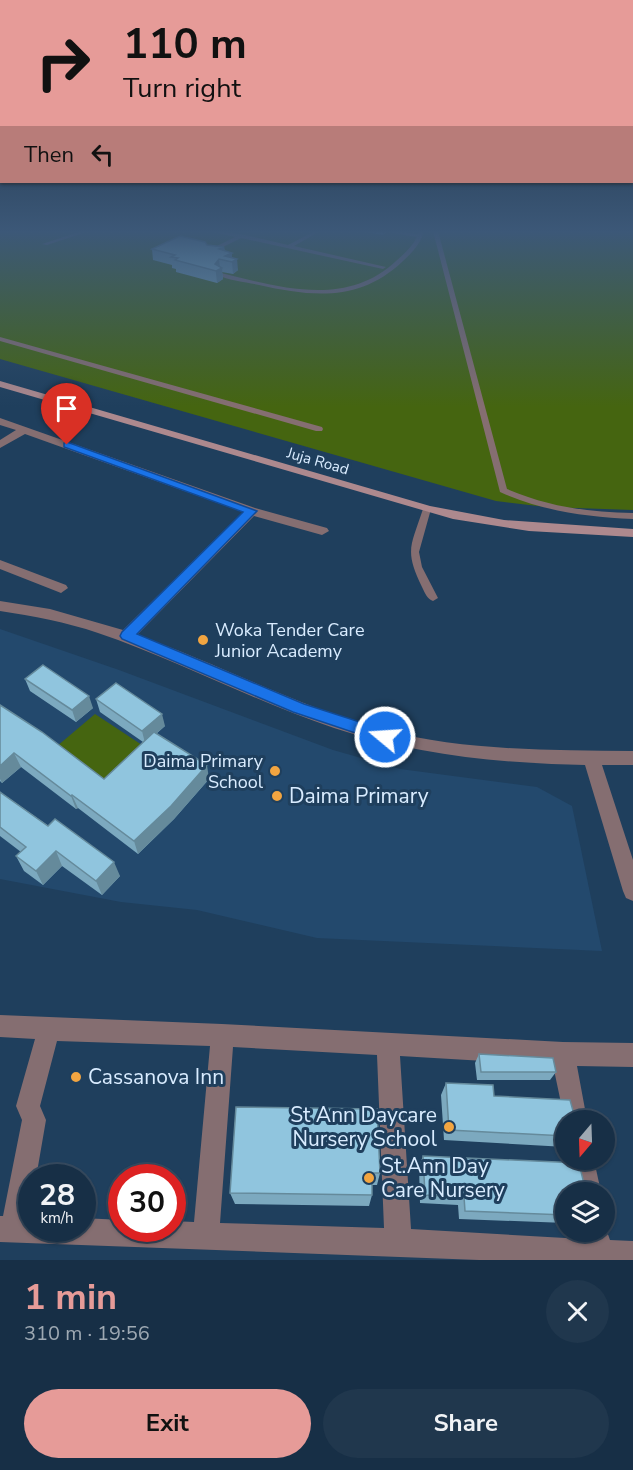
<!DOCTYPE html>
<html lang="en">
<head>
<meta charset="utf-8">
<style>
	body { margin:0; font-family:"Nunito Sans",sans-serif; background:#20374d; color:#f1f3f6; height:100vh; display:flex; flex-direction:column; font-size:22px; white-space:nowrap }
	* { box-sizing:border-box; margin:0 }
	p { font-size:20px; color:#9ea9b3 }
	.icon { flex:none; width:33px; height:33px; fill:none; stroke:currentColor; stroke-width:2; stroke-linecap:round; stroke-linejoin:round }
	.map { position:relative; height:1260px; overflow:hidden }
	.panel { display:flex; flex-direction:column; background:#172f46; flex:1 }
	.panel>* { flex:none }
	.hud { position:absolute; left:0px; top:0px; width:633px; height:183px; box-shadow:0 2px 4px #0004,0 0 0 2px #364a5f; background:#e69b98; color:#111; overflow:hidden }
	.needle { width:39px; rotate:199deg }
	.buttons { position:absolute; left:555px; top:1110px; display:grid; gap:12px }
	.buttons a { display:grid; place-items:center; width:60px; height:60px; border-radius:50%; background:#172f46; box-shadow:0 2px 4px #0004,0 0 0 2px #364a5f; font-size:30px }
	.speed { position:absolute; left:18px; top:1164px; display:flex; gap:12px; font-size:30px; font-weight:700; text-align:center }
	.speed>* { display:grid; place-content:center; width:78px; height:78px; border-radius:50%; background:#172f46; box-shadow:0 2px 4px #0004,0 0 0 2px #364a5f; line-height:1 }
	.speed small { font-size:15px; font-weight:400 }
	.speed .limit { border:9px solid #d22; background:#fff; color:#111 }
	.pin { position:absolute; display:grid; place-items:center; width:51px; height:51px; color:#fff; margin:-62px -26px; border-radius:50% 50% 50% 0; rotate:-45deg; box-shadow:0 0 6px #0007 }
	.pin .icon { rotate:45deg }
	.me { position:absolute; width:66px; margin:-33px; rotate:288deg; stroke-linejoin:round; filter:drop-shadow(0 0 4px #0008) }
	.turn { display:flex; align-items:center; gap:21px; height:126px; padding:0 24px; font-size:27px }
	.turn .icon { width:78px; height:78px; stroke-width:2.5 }
	.turn b { display:block; font-size:42px; line-height:51px }
	.then { display:flex; align-items:center; height:57px; padding:0 24px; background:#0003; gap:12px; font-size:22px }
	.round { display:grid; place-items:center; flex:none; width:63px; height:63px; border-radius:32px; background:#20374d }
	.headline { display:flex; align-items:center; justify-content:space-between; height:102px; padding:0 24px }
	h1 { font-size:36px; font-weight:700; line-height:45px; color:#e69b98 }
	.primary-button { display:flex; gap:12px; margin-top:auto; padding:12px 24px }
	.primary-button a { flex:1; height:69px; border-radius:36px; background:#e69b98; color:#111; font-size:24px; font-weight:700; line-height:69px; text-align:center }
	.primary-button a+a { background:#20374d; color:#f1f3f6 }
	.map>svg:first-child { display:block }
	.built { fill:#23496d }
	.green { fill:#456510 }
	.lines { fill:none; stroke-linecap:round; stroke-linejoin:round }
	.lane { fill:#856e71; fill-rule:evenodd }
	.street { fill:#856e71; fill-rule:evenodd }
	.secondary { fill:#ad898e; fill-rule:evenodd }
	.wall { fill:#7ca9bf }
	.shaded-wall { fill:#658a9b }
	.building { fill:#90c5de; stroke:#658a9b; stroke-width:1.5 }
	.route { fill:#1a73e8; stroke:#114b97; stroke-width:1.5 }
	.poi-dot { fill:#f2a541; stroke:#1f3f5d; stroke-width:2 }
	.labels { text-anchor:middle; dominant-baseline:central; stroke-width:6; stroke-linejoin:round; paint-order:stroke }
	.far-street-label { font-size:15px; fill:#d9ecff; stroke:#1f3f5d }
	.poi-label { font-size:18px; fill:#d9ecff; stroke:#1f3f5d; text-anchor:start }
	.near-poi-label { font-size:21px; fill:#d9ecff; stroke:#1f3f5d; text-anchor:start }
</style>
</head>
<body>
<div class="map">
<svg width="633" height="1260" viewBox="0 0 633 1260">
	<rect width="100%" height="100%" fill="#1f3f5d"/>
	<path class="built" d="M0 629 119 670 333 750 400 769 537 787 572 806 602 951 317 938 197 910 121 902 0 879Z"/>
	<path class="green" d="M0 231H633V510L546 507 496 501 0 359Z
		M95 714 142 745 103 781 56 747Z"/>
	<g class="lines">
		<path class="lane" d="M82 231H89L47 245 42 244Z
			M213 231 241 234 288 245 315 231H320L294 246 386 267 383 269 241 238 209 254 207 251 235 237 213 232Z
			M391 231 418 234 419 231H424C421 243 412 253 403 261 360 302 313 297 259 285 246 282 230 281 218 275L221 273C280 287 346 308 396 261 404 254 412 247 417 237L393 233Z
			M433 231H438L507 489C550 507 587 512 633 513V519C586 517 543 511 500 492Z
			M0 337 322 427 323 429 322 431H316L0 341Z
			M427 506 431 509 419 552 422 567 438 598 433 601C427 599 425 593 422 587 404 550 411 546 423 509Z"/>
		<path class="street" d="M0 418 255 508 327 528 329 531 322 535 254 516 137 635C220 664 298 707 384 730 464 751 551 750 633 751V765H602L633 860V901L626 898 623 891 585 765C498 763 416 755 334 728 253 701 178 660 98 633 66 622 33 616 0 611V601L50 609 123 630 243 512 25 434 0 448V440L16 430 0 425Z
			M0 560 66 585 68 588 61 593 56 591 0 569Z
			M0 1015 222 1024 563 1042 633 1043V1067L577 1066 587 1120H566V1127L553 1065 400 1056 411 1229 583 1239 582 1232H604V1223L610 1240 633 1241V1260H479L0 1242V1216H3L22 1120 16 1106 35 1039 0 1037ZM57 1041 210 1046 194 1222 172 1221V1228H122V1220L82 1218V1228H32V1217H30L32 1178H36L46 1120 40 1106ZM233 1047 377 1055 384 1228 220 1223Z
			M569 1160H594L601 1192H575Z"/>
		<path class="secondary" d="M0 381 430 506 504 520 633 529V537L529 531 453 519 0 387Z"/>
	</g>
	<path class="wall" d="M361 231H388L383 235Z
		M207 245 224 247 225 251 238 270 233 274 222 272 223 279 217 283 176 272V269L172 268V265L153 260 152 249Z
		M25 679 93 708 76 722 30 691Z
		M96 699 165 726 156 734 209 779 174 819 138 854 78 808 76 809 21 767 2 783 0 781V705L104 779 143 742 100 712Z
		M0 792 120 876 102 895 62 866 43 885 24 871 16 856 21 852 0 836Z
		M479 1054 556 1072 550 1080H477L475 1063Z
		M446 1083 574 1117 579 1111 581 1120H566V1147L444 1140 441 1095Z
		M236 1107 380 1173 377 1185H372V1195L369 1206 235 1204 230 1193Z
		M423 1156 566 1192V1223L459 1219 458 1205 420 1203 419 1166Z"/>
	<path class="shaded-wall" d="M224 247 225 256 232 253V261L237 259 238 270 233 274 232 262 225 261V258L222 260H220L219 249Z
		M219 259 220 269 222 268 223 279 217 283 215 264Z
		M89 696 93 708 76 722 72 710Z
		M162 714 165 726 145 743 142 731Z
		M14 753 21 767 2 783 0 779V766Z
		M207 765 209 779 174 819 138 854 134 841Z
		M72 795 78 808 76 809 71 796Z
		M56 851 62 866 43 885 36 871Z
		M114 862 120 876 102 895 96 881Z"/>
	<path class="building" d="M180 236 205 242 207 245 224 247 219 249 232 253 225 256 237 259 232 262 219 259 215 264 222 268 216 271 175 260 178 258 171 257 175 255 152 249Z
		M43 665 89 696 72 710 25 679Z
		M116 683 162 714 142 731 96 699Z
		M0 705 42 732 104 779 154 732 207 765 171 806 134 841 72 795 71 796 14 753 0 766Z
		M0 792 48 826 55 819 114 862 96 881 56 851 36 871 16 856 26 847 0 827Z
		M479 1054 553 1058 556 1072H481Z
		M446 1083 493 1085 494 1096 570 1100 575 1118H578L579 1111 581 1120H566V1136L449 1130Z
		M236 1107 377 1109 380 1173H372V1195L230 1193Z
		M423 1156 579 1163 584 1184 586 1186 587 1192H566V1215L465 1211 464 1197 425 1195Z"/>
	<linearGradient id="sky" x2="0" y2="1"><stop stop-color="#112333"/><stop offset="0.57" stop-color="#3c5878"/><stop offset="1" stop-color="#3c5878" stop-opacity="0"/></linearGradient>
	<rect width="633" height="407" fill="url(#sky)"/>
	<path class="route" d="M67 442 257 511 137 634 304 704 391 732 393 737 391 741 385 743 293 712 122 639 120 636 122 632 243 512 64 447V443Z"/>
	<g class="poi-dot">
		<circle cx="203" cy="640" r="6"/>
		<circle cx="275" cy="771" r="6"/>
		<circle cx="277" cy="796" r="6"/>
		<circle cx="76" cy="1077" r="6"/>
		<circle cx="449" cy="1127" r="6"/>
		<circle cx="369" cy="1178" r="6"/>
	</g>
	<g class="labels">
		<g class="far-street-label">
			<text transform="translate(318 461) rotate(16)">Juja Road</text>
		</g>
		<g class="poi-label">
			<text x="215" y="630">Woka Tender Care<tspan x="215" dy="21">Junior Academy</tspan></text>
			<text x="263" y="761" text-anchor="end">Daima Primary<tspan x="263" dy="21">School</tspan></text>
		</g>
		<g class="near-poi-label">
			<text x="289" y="796">Daima Primary</text>
			<text x="88" y="1077">Cassanova Inn</text>
			<text x="437" y="1115" text-anchor="end">St Ann Daycare<tspan x="437" dy="24">Nursery School</tspan></text>
			<text x="381" y="1166">St.Ann Day<tspan x="381" dy="24">Care Nursery</tspan></text>
		</g>
	</g>
</svg>
<div class="buttons">
<a><svg class="needle" viewBox="-14 -14 28 28"><path d="M0-13l5 13h-10z" fill="#e53935"/><path d="M0 13l5-13h-10z" fill="#9ea9b3"/></svg></a>
<a><svg class="icon" aria-label="layers" viewBox="0 0 24 24"><path d="M12 4l9 5-9 5-9-5zM3 14l9 5 9-5"/></svg></a>
</div>
<div class="speed"><div>28<small>km/h</small></div><div class="limit">30</div></div>
<div class="pin" style="left:67px;top:445px;background:#d93025"><svg class="icon" aria-label="arrive" viewBox="0 0 24 24"><path d="M6 21V4h12l-3 4 3 4H6"/></svg></div>
<svg class="me" style="left:385px;top:737px" viewBox="-20 -20 40 40"><circle r="17" fill="#1a73e8" stroke="#fff" stroke-width="3"/><path d="M0-11L8 9 0 5-8 9z" fill="#fff"/></svg>
<div class="hud">
<div class="turn"><svg class="icon" aria-label="right" viewBox="0 0 24 24"><path d="M7 20v-9h11M14 6l5 5-5 5"/></svg><div><b>110 m</b>Turn right</div></div>
<div class="then">Then<svg class="icon" aria-label="left" viewBox="0 0 24 24"><path d="M17 20v-9H6M10 6l-5 5 5 5"/></svg></div>
</div>
</div>
<section class="panel">
<div class="headline"><div><h1>1 min</h1><p>310 m · 19:56</p></div><a class="round"><svg class="icon" aria-label="close" viewBox="0 0 24 24"><path d="M6 6l12 12M18 6L6 18"/></svg></a></div>
<div class="primary-button"><a>Exit</a><a>Share</a></div>
</section>
</body>
</html>
